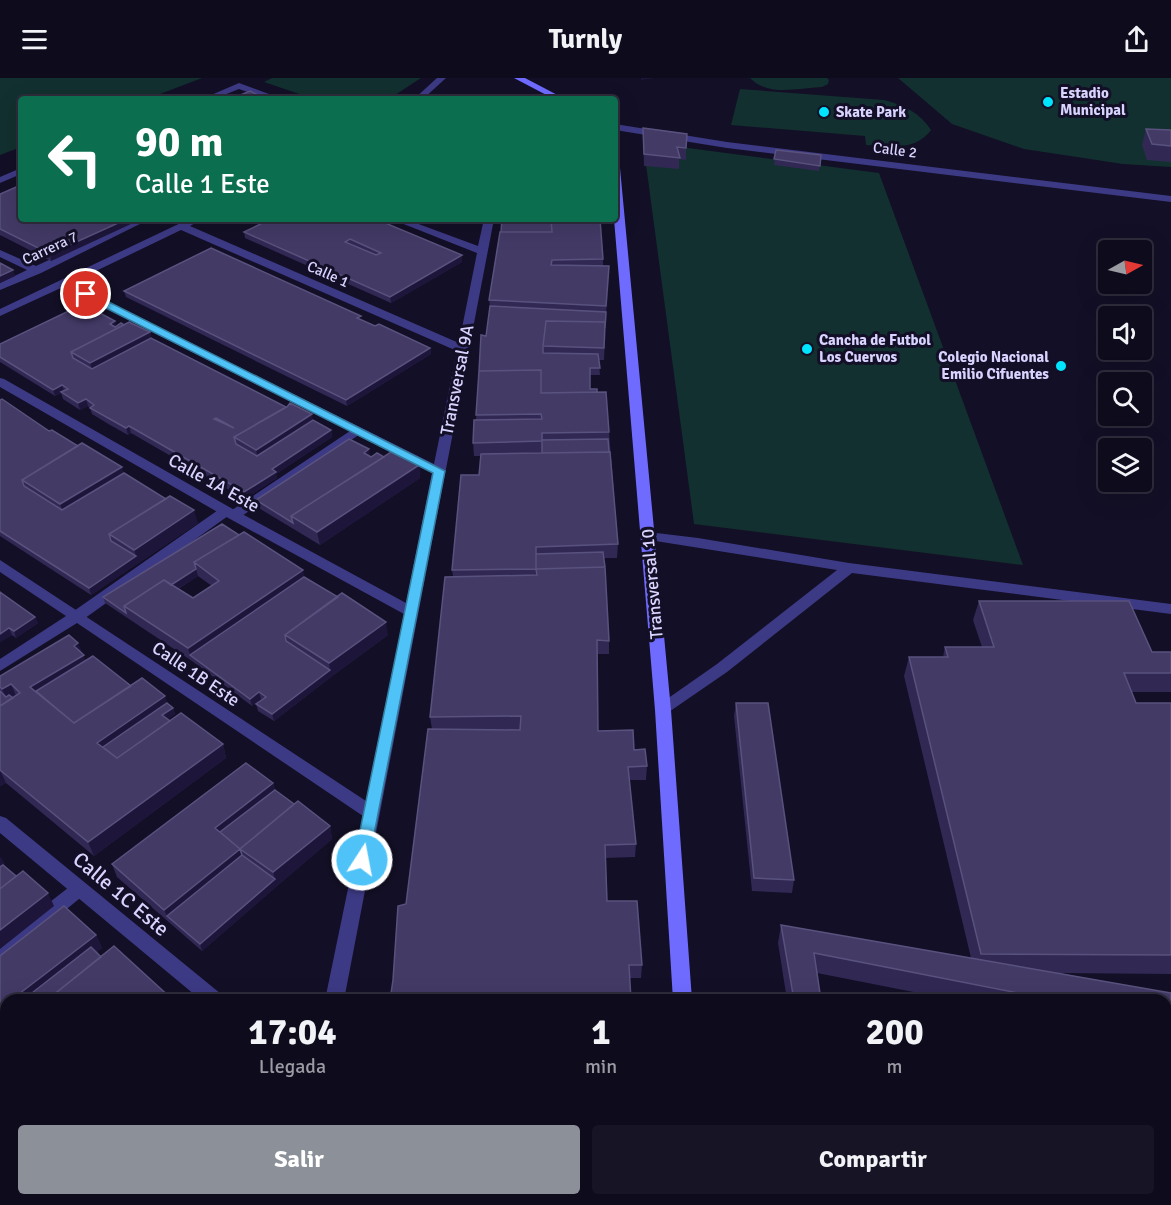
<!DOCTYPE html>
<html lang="es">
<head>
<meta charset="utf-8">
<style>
	body { margin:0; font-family:Signika,sans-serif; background:#171425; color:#f1f3f6; height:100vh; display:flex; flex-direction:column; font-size:22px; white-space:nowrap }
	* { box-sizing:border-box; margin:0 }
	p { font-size:20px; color:#9b9ba3 }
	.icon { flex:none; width:33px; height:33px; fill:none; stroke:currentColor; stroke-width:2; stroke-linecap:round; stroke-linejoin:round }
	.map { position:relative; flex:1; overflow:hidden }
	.sheet { position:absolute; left:0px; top:916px; width:1172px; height:212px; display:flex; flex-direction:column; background:#0e0b1c; border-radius:18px 18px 0 0; box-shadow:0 6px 24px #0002,0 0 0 2px #2e2b3b }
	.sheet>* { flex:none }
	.banner { position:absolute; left:18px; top:18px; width:600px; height:126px; border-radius:6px; box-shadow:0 6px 24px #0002,0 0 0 2px #2e2b3b; background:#0b6e4f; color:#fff; overflow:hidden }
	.needle { width:39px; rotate:82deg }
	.fabs { position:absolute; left:1098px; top:162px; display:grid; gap:12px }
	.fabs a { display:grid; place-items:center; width:54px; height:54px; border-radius:6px; background:#0e0b1c; box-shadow:0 6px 24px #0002,0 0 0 2px #2e2b3b; font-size:30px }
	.pin { position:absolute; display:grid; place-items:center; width:51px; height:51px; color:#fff; margin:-26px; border:3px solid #fff; border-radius:50%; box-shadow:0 2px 6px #0007 }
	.me { position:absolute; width:66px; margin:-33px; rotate:11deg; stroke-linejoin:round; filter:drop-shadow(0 0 4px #0008) }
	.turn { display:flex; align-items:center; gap:21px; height:126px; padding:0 18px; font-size:27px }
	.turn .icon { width:78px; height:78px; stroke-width:2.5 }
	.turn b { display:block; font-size:42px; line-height:51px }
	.eta { display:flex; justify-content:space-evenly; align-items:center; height:102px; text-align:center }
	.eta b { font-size:36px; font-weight:700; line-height:42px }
	.button { display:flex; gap:12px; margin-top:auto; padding:12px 18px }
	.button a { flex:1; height:69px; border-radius:6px; background:#8c9099; color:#fff; font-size:24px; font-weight:700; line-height:69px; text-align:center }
	.button a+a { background:#171425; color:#f1f3f6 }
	header { display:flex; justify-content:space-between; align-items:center; height:78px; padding:0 18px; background:#0e0b1c; font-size:27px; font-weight:700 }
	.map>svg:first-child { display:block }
	.green { fill:#12302f }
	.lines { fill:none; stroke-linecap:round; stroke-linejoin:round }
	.service { fill:#3d3a85; fill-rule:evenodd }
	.minor { fill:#3d3a85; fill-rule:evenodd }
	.secondary { fill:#6f6bff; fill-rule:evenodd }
	.wall { fill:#312854; fill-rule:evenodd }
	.shaded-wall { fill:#1d163a }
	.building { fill:#433a66; stroke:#5a527e; stroke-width:1.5; fill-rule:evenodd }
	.route { fill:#4fc3f7; stroke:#337fa1; stroke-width:1.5 }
	.poi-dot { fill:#00e5ff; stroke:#130f26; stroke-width:2 }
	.labels { text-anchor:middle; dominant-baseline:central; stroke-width:6; stroke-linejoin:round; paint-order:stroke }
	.far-poi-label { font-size:15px; font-weight:bold; fill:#d9d4ff; stroke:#130f26; text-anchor:start }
	.far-street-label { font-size:15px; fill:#d9d4ff; stroke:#130f26 }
	.street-label { font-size:18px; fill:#d9d4ff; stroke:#130f26 }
	.near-street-label { font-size:21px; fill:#d9d4ff; stroke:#130f26 }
</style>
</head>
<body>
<header><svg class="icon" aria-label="menu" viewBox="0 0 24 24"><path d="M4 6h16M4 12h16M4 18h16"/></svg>Turnly<svg class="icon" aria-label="share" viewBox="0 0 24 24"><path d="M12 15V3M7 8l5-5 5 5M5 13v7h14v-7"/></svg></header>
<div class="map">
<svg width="1171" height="1127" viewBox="0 0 1171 1127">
	<rect width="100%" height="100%" fill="#130f26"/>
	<path class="green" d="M0 0H202L147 21H21V69L0 77Z
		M272 0H421L389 21H314L264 4Z
		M750 0H827L829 2 828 6 822 9C797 10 769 19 750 0Z
		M898 0H1171V89L1123 86 1024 71 952 46Z
		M740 11 884 22C904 27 920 35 931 52 916 73 888 69 866 67L865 58 731 47Z
		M643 64 879 95 1023 487 694 446Z"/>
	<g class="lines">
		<path class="service" d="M356 349 360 350 362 353 360 356 239 440 234 441 228 438 81 543H71L69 539 71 535 221 430 226 429 232 432Z
			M648 454 698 460 849 485 1171 526V536L852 495 727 594 663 638 657 636 655 632 657 628 717 586 837 492 643 461 641 458 643 455Z
			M79 804 85 806 88 811 85 816 7 880 0 882V863L73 806Z"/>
		<path class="minor" d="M437 0H446L423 21H414Z
			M239 5 277 19 278 21H266L239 11 214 21H202Z
			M615 46 727 64 1171 118V124L727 70 615 52Z
			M21 90V96L0 105V99Z
			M137 141H150L41 195 0 212V205L27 192 0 179V172L36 188Z
			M189 141H202L190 148 459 265 477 175 391 141H405L478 168 484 141H494L344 922H325L363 738 77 545 0 593V581L66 538 0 494V482L366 723 404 536 221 436 0 309V300L4 301 231 430 406 525 432 395 63 209 0 238V231ZM181 152 457 273 434 386 71 205Z
			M0 738 6 740 221 916 223 922H201L0 755Z
			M0 1109 6 1112V1122H16L18 1127H0Z
			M286 1122H308L307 1127H285Z"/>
		<path class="secondary" d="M514 0H525L565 21H554Z
			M615 87 620 90 671 632 692 922H673L655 632 614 141Z
			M686 1122H708V1127H686Z"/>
	</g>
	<path class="wall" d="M643 50 686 70V82L679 81V91L644 88Z
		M1146 51 1171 68V84L1147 82 1142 67Z
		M776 72 821 77 819 93 774 87Z
		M0 116 135 144 51 183 0 157Z
		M380 145 462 184 391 225 245 160 244 154Z
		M500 154 603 181V188H609L604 282H599L600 297H590V311L597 314 609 354 618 466 617 480H604L609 563V576H597L598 653 634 672 647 688 646 702H629L636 766 635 779 605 780 607 823 642 887 641 900H630L406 826 432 651 430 639 453 498 452 492 479 397 481 378H474L473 365 476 342 479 293 486 258 490 228 489 222Z
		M124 213 361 242 430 270 431 276 347 328 126 219Z
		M115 243 116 248 124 247 150 254 151 260 331 352 332 359 276 396 277 400 245 421 131 355 128 357 110 347 92 336 90 330 88 328 80 332 63 321 61 315 55 318 0 284V266Z
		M0 322 49 353 124 395 198 445 91 517 0 458Z
		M369 371V378L371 379H384L419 387 420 400 320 467 257 429 256 422Z
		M222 446 304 499 388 557 331 599 274 643 258 633 256 626 262 622 261 621 252 628 192 583 105 525 103 519ZM198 498 212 508 193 520 178 511Z
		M0 514 35 539 38 545 16 560 12 557 0 564Z
		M979 523 1152 574H1171V614H1132L1136 625H1171V896L1059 895 1171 915V966L1166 965V922H954L817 895 821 922H787L778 865 781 847 971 880 904 598 909 579H943L945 569H982L973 542Z
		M86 582 131 608 167 625 173 630 175 636 168 641 223 666 226 680 94 778 6 705 0 708V598Z
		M736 625 794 802 792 815 752 813 734 638Z
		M273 705 275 712 294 726 330 748 332 761 277 808 202 873 117 799 112 786Z
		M96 857 102 870 97 874 101 879 173 922H6V1083L0 1077V878Z
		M1166 974 1171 975V1108L1166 1106Z
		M48 1122H221L222 1126 221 1127H53Z
		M859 1122H993L1020 1127H860Z"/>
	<path class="shaded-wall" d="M641 0H655L641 2Z
		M127 141H134L135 144 51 183 50 176Z
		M462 177V184L391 225 390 219Z
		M609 188V200L604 282 605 244V250Z
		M13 192 15 198 0 205V198Z
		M115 243 117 250 110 246Z
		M150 254 153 267 94 298 90 285Z
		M430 270 431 276 347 328 346 322Z
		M62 307 64 313 55 318 53 312Z
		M86 321 88 328 80 332 78 325Z
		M312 336 314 349 259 385 256 372Z
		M129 348 131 355 128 357 126 350Z
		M331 352 332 359 276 396 277 400 245 421 244 414 272 391Z
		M369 371 370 377 365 382 364 375Z
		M419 387 420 400 320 467 317 454Z
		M122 389 126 402 65 439 60 426Z
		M194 432 198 445 91 517 89 510 136 478 134 472Z
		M196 491 198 498 137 536 130 532Z
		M303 492 306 505 190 577 188 570Z
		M35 539 38 545 16 560 14 553Z
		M386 544 388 557 331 599 274 643 272 636 330 592 329 585Z
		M9 550 12 557 0 564V556Z
		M78 565 89 590 39 620 30 609 74 568Z
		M11 606 17 620 8 624 2 611Z
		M259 614 261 621 252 628 250 621Z
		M165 618 170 632 173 630 175 636 165 644 106 676 97 665Z
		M223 666 226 680 94 778 88 764Z
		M0 692 6 705 0 708Z
		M273 705 276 718 222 761 215 750Z
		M330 748 332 761 277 808 202 873 200 866 275 801 273 794Z
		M240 771 244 784 167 838 164 832Z
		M1 779 8 792 0 798V780Z
		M48 815 54 828 0 871V852Z
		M96 857 102 870 35 922H11Z
		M58 1122H66L69 1127H56L54 1125Z
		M209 1122H221L222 1126 221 1127H204Z"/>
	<path class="building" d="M250 13 266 21H231Z
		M643 50 687 56 686 70 677 69 680 80 644 76Z
		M1146 51 1171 52V68L1152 66Z
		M776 72 821 77 820 88 774 81Z
		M21 107V141H127L50 176 0 151V116Z
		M271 141H369L380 145 383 144 462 177 390 219 244 154ZM350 161 381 175 376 177 345 164Z
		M502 141H558H551L552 154H501Z
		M551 141H600L603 181 552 182 551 187 609 188 606 228 489 222 500 154H552Z
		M211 170 361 238 357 240 375 248 379 246 430 270 346 322 124 213Z
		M0 185 13 192 0 198Z
		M83 226 115 243 110 246 115 249 121 245 124 247 71 274 73 280 92 291 151 260 286 329 234 359 236 366 257 378 313 342 331 352 272 391 276 394 244 414 129 348 126 350 90 330 94 327 86 321 78 325 61 314 68 311 62 307 53 312 0 279V266ZM216 340 234 350 214 341Z
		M490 228 606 234 605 250V244L546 243 543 268V275L598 276 600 290H590V311H597V314L541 315V292L479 293 481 257 486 258Z
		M546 243 605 244 604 270 543 268Z
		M129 244 150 254 90 285 71 274Z
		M541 292V315L606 314 609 354 542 355V363L473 365 474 342 542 341 541 336 476 337 479 293Z
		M2 321 49 353 52 352 78 368 22 402 24 408 62 432 124 395 166 421 109 456 111 463 136 478 89 510 0 453V322Z
		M290 325 312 336 256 372 234 359 287 329Z
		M349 361 369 371 364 375 371 379 377 375 384 379 291 438 293 445 256 422Z
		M608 361 609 374 542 375V362Z
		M82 365 122 389 60 426 22 402Z
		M391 374 419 387 317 454 291 438Z
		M610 374 618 466 536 469V491L452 492 461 397H479L481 376Z
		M170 418 194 432 134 472 109 456Z
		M222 446 239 457 194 484 196 491 171 507 164 502 124 528 126 535 103 519Z
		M244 454 303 492 188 570 124 528 164 502 193 520 219 503 194 484Z
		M603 474 605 489 536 491V476Z
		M605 489 609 563 597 562 598 653 633 652 634 672 645 671 647 688 628 689 636 766 605 767 607 823H637L642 887H629L631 922H390L393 902 398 828 406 826 428 651 520 652 521 638 430 639 445 499 537 497 536 491Z
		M304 499 338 519 285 557 286 563 330 592 272 636 256 626 266 619 259 614 250 621 190 577Z
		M0 514 35 539 14 553 9 550 0 556Z
		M342 515 386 544 329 585 285 557Z
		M979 523H1129L1152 574H1171V595H1124L1136 625H1171V877L981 876 909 579H948L945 569H994Z
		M69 557 78 565 74 568 84 577 30 609 74 645 142 600 165 618 97 665 117 680 181 635 223 666 88 764 0 692V628L20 615 11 606 2 611 0 609V598Z
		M93 578 131 608 74 645 36 613Z
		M0 613 6 619 9 617 13 620 0 628Z
		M167 625 173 630 162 637 170 643 117 680 103 669Z
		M736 625H768L794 802 754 800Z
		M246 685 273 705 215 750 240 771 164 832 112 786Z
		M275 712 294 726 240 771 242 777 275 801 200 866 167 838 242 777 240 771 220 754Z
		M298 723 330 748 273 794 240 771Z
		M3 787 16 798 0 811V789Z
		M23 793 48 815 0 852V811Z
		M64 828 96 857 11 922H6V1081L0 1074V878Z
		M781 847 1171 915V946L1166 945V922H1054L814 875 821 922H794Z
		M114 868 173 922H47Z
		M91 869 101 879 47 922H23Z
		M897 919 916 922H896Z
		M1166 974 1171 975V1083L1166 1082Z
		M67 1122H209L204 1127H72Z
		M334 1122H486L485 1127H333Z
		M868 1122H993L1020 1127H868Z"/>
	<path class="route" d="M82 214H89L445 393 368 787 362 788 356 787 354 782 433 395 82 218Z"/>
	<g class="poi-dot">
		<circle cx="1048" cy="24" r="6"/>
		<circle cx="824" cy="34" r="6"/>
		<circle cx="807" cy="271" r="6"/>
		<circle cx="1061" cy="288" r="6"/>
	</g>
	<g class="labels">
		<g class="far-poi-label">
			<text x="1060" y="15">Estadio<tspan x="1060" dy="17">Municipal</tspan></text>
			<text x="836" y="34">Skate Park</text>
			<text x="819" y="262">Cancha de Futbol<tspan x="819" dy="17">Los Cuervos</tspan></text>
			<text x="1049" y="279" text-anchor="end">Colegio Nacional<tspan x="1049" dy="17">Emilio Cifuentes</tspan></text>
		</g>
		<g class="far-street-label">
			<text transform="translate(895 72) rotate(7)">Calle 2</text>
			<text transform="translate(50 170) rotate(-25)">Carrera 7</text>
			<text transform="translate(328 196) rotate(24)">Calle 1</text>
		</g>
		<g class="street-label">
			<text transform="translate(457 302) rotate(-79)">Transversal 9A</text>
			<text transform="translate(214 405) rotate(29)">Calle 1A Este</text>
			<text transform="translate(652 506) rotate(-95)">Transversal 10</text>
			<text transform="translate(196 596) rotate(34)">Calle 1B Este</text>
		</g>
		<g class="near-street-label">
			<text transform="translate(121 816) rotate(40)">Calle 1C Este</text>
		</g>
	</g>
</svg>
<div class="fabs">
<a><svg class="needle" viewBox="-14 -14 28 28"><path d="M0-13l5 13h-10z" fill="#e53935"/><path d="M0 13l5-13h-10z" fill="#9b9ba3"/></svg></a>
<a><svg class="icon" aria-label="sound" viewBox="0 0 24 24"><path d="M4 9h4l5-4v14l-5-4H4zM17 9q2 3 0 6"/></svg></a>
<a><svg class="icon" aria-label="search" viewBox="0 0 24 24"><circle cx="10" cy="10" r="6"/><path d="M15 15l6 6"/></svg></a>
<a><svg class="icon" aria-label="layers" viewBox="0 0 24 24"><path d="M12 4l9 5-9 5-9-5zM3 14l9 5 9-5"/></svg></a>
</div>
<div class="pin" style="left:86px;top:216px;background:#d93025"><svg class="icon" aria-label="arrive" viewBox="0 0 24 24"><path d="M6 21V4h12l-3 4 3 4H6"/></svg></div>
<svg class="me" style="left:362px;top:782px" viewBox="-20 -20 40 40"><circle r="17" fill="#4fc3f7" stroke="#fff" stroke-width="3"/><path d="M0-11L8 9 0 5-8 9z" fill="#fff"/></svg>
<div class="banner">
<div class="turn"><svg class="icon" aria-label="left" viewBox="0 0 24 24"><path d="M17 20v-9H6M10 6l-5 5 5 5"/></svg><div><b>90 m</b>Calle 1 Este</div></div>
</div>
<section class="sheet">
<div class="eta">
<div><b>17:04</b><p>Llegada</p></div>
<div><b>1</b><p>min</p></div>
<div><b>200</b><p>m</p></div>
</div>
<div class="button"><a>Salir</a><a>Compartir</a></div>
</section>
</div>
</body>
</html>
